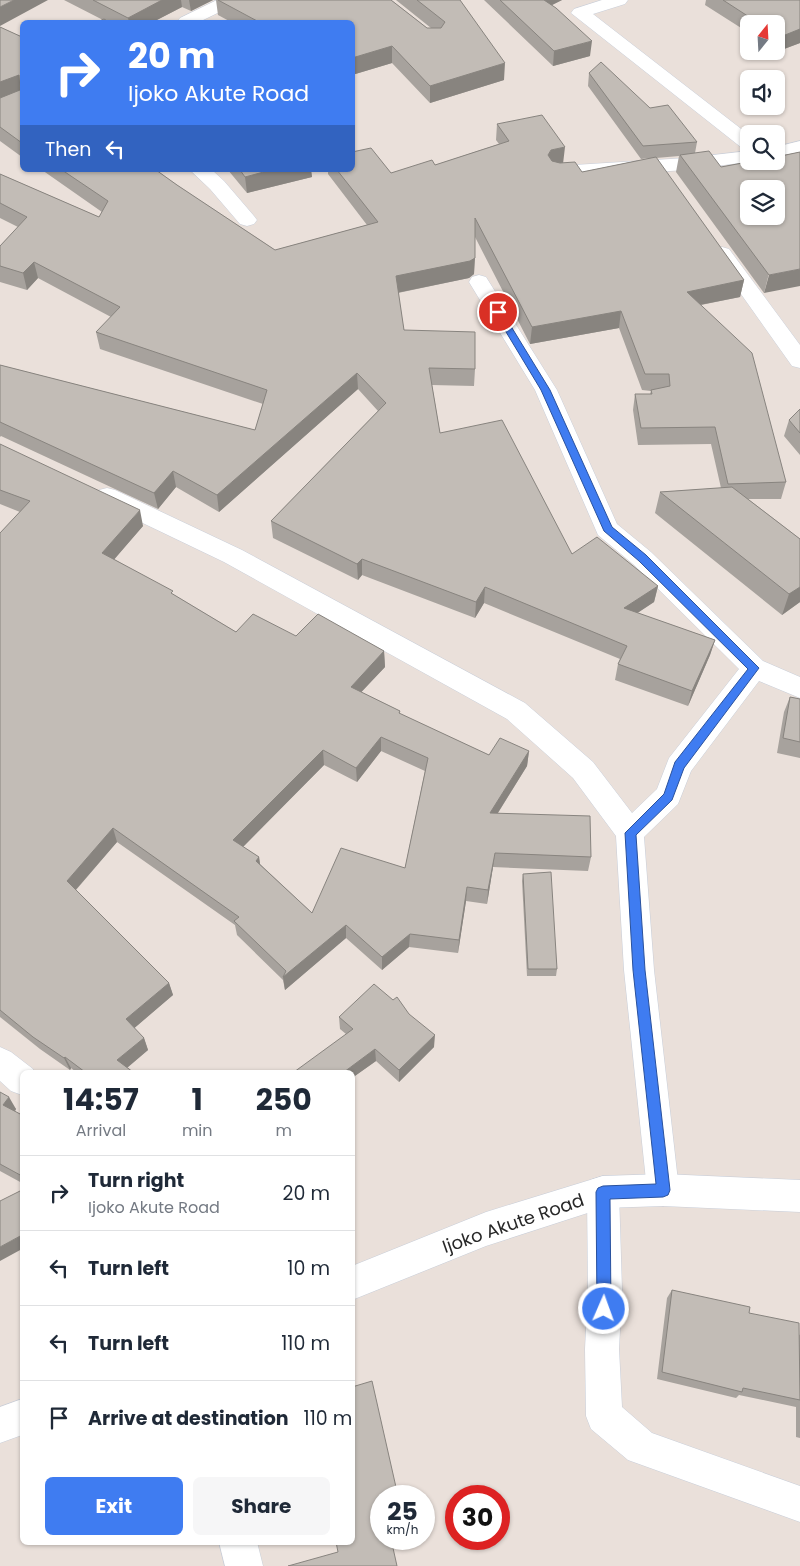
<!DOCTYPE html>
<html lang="en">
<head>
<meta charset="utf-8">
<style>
	body { margin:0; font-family:Poppins,sans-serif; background:#f6f6f7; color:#1f2937; height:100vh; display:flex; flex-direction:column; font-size:19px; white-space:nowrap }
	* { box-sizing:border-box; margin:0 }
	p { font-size:16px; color:#747a83 }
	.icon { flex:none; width:28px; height:28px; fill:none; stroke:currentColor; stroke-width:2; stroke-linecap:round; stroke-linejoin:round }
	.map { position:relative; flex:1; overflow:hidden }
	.side { position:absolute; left:20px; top:1070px; width:335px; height:475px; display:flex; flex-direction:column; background:#fff; border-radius:8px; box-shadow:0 1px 4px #0004 }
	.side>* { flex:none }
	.top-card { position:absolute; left:20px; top:20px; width:335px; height:152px; border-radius:8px; box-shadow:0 1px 4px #0004; background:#3f7cf1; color:#fff; overflow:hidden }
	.needle { width:32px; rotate:18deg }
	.controls { position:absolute; left:740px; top:15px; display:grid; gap:10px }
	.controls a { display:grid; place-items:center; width:45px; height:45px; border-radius:8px; background:#fff; box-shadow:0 1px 4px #0004; font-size:25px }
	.speed { position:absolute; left:370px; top:1485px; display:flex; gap:10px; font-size:25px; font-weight:700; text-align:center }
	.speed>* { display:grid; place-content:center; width:65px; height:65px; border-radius:50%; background:#fff; box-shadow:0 1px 4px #0004; line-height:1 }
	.speed small { font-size:12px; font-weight:400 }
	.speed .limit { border:8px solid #d22; background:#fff; color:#111 }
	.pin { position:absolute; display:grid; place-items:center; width:42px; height:42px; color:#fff; margin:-21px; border:2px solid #fff; border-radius:50%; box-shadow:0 1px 5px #0007 }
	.me { position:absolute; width:55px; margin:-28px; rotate:2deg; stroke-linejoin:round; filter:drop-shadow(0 0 4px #0008) }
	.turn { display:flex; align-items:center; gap:18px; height:105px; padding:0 25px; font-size:22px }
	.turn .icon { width:65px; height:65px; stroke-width:2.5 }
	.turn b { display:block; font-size:35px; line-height:42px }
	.then { display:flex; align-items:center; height:48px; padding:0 25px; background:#0003; gap:10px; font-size:19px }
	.eta { display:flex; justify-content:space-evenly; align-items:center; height:85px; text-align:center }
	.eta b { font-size:30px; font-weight:700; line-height:35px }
	.cta { display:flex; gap:10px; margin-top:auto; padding:10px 25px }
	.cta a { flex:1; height:58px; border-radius:8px; background:#3f7cf1; color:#fff; font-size:20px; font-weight:700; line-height:58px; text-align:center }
	.cta a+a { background:#f6f6f7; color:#1f2937 }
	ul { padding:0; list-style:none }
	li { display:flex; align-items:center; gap:15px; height:75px; padding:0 25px; border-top:1px solid #e0e1e3 }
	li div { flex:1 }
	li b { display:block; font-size:19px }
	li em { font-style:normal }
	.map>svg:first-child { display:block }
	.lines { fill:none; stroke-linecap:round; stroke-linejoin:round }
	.minor-casing { stroke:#c8ced9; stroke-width:1 }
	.secondary-casing { stroke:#c8ced9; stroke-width:1 }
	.minor { fill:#fff; fill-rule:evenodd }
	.secondary { fill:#fff; fill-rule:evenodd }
	.wall { fill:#a7a29d; fill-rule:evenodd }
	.shaded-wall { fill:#88847f }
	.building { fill:#c2bcb6; stroke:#88847f; fill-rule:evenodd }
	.route { fill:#3f7cf1; stroke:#29519d }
	.labels { text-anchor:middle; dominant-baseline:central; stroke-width:4; stroke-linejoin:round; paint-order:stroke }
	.near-street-label { font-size:18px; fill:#282828; stroke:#fff }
</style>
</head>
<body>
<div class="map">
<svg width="800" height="1566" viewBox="0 0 800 1566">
	<rect width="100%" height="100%" fill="#eae0da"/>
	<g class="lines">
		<g class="minor-casing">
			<path id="minor" d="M217 0H239L236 4 199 22H177L180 18Z
				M602 0H628L625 4 593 14 749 135V150L742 148 571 13 574 9Z
				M800 141V153L776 159V147Z
				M749 151V161H755L686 170 558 178 551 176 548 172 551 168 558 166 686 158Z
				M190 170H212L224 181 254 216 257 220 254 224 247 226 240 224 210 189Z
				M722 247 729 249 800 345V368L792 366 712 253 715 249Z
				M479 275 486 277 557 390 617 524 651 552 763 661 800 677V698L759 681 691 771 678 804 644 837 654 970 679 1190 675 1201 663 1206 651 1201 647 1190 624 970 616 836 573 778 507 719 224 562 99 502 95 496 99 490 107 488 115 490 242 550 525 703 593 762 632 813 657 789 669 758 739 669 633 564 598 535 535 390 469 282 472 277Z
				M0 1047 11 1052 33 1069 34 1072H22V1095L11 1091 0 1081Z
				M603 1176 615 1180 619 1192 622 1290 619 1349 622 1407 652 1433 800 1486V1522L628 1460 591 1429 586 1416 585 1349 588 1290 587 1192 591 1180Z
				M219 1542H257L263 1566H225Z"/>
		</g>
		<g class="secondary-casing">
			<path id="secondary" d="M663 1174 800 1180V1212L663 1206 603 1208 486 1246 352 1300V1266L486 1212 603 1176Z
				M22 1399V1435L0 1443V1407Z"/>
		</g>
		<use href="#minor" class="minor"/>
		<use href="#secondary" class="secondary"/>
	</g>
	<path class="wall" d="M64 0H213L191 11 182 7 153 22H97L103 20Z
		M216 0H391L427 28H431L396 0H460L504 80 430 103 392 63 352 75V22H231L218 15Z
		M484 0H562L552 5 590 56 553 66Z
		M706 0H800V43L776 52V24H749V33L705 5Z
		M0 27 22 37V157L0 141Z
		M589 73 650 108 697 142 695 153 721 167 800 152 764 293 676 172 679 156 656 158 744 280 740 297 701 305 786 482 781 499H748L800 539V602L782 615 655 513 660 492 721 488 711 444 638 445 633 410 635 394H650L651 391 642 390 619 328 530 344 475 237 474 274 469 278 398 293 404 330 475 369 474 386 432 385 440 433 572 554 658 586 654 602 637 613 715 640 710 655 688 706 615 680 618 664 620 659 484 603 475 618 362 575 358 580 273 538 271 521 378 411 358 389 219 512 176 487 158 509 1 436 0 437V365L255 430 263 404 100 349 96 332 111 317 38 278 27 290 0 282V246L18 227 0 218V174L99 217 102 212 42 170H156L177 185 275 250 367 225 328 174V170H352L391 173 435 165 499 144 496 140 497 124 563 163 582 172 650 158 641 159 588 86Z
		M228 170H311L312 177 247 193Z
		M800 409V455L784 436 789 420Z
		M0 444 143 526 114 559 236 632 296 636 384 651 385 667 361 692 400 711V714L489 755 529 751 527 766 498 813 591 857 588 871 493 867 487 904 466 901 458 953 409 947 382 970 346 938 285 990 283 980 237 935 235 925 117 842 76 890 169 983 173 995 134 1028 144 1038 148 1050 127 1068 133 1072H76L71 1068 70 1070 40 1049 0 1017V533L20 512 0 504ZM381 751 425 771 405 868 312 913 260 864 259 857 243 847 324 765 357 782Z
		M790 697 800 699V758L777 753 784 712Z
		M523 874 557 969 556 976H527L522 881Z
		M339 1017 434 1047 399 1082 376 1061 352 1078V1072L346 1034 340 1029Z
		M0 1092 16 1109 15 1112 22 1115V1183L0 1171Z
		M672 1290 749 1313 800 1335V1438L796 1437V1407L739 1395 736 1398 657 1379 667 1298Z"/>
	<path class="shaded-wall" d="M14 0H48L0 26V7Z
		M162 0H181L182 7 153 22H129L128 18Z
		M189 0H213L191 11Z
		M539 0H562L538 12Z
		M800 29V43L776 52 780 37Z
		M592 41 590 56 553 66 554 51Z
		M392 46V63L352 75V58Z
		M505 63 504 80 430 103V86Z
		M19 75 22 89 0 100V82Z
		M565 147 563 164 546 172 548 155 551 150Z
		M271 170H311L312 177 247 193 245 177Z
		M475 258 474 274 469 278 396 293V276Z
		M34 262 38 278 27 290 23 273Z
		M800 269V286L764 293 769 275Z
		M744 280 740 297 684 308 687 292Z
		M621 311 619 328 530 344 532 327Z
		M357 373 358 389 219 512 217 495Z
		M173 471 176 487 158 509 154 493Z
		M140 510 143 526 106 569 102 553Z
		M362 559V575L358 580 357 564Z
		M658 586 654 602 621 624 624 608Z
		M485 587 484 603 475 618 476 602Z
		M800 587V602L782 615 789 594Z
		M715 640 710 655 688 706 692 691Z
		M384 651 385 667 352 702 351 687Z
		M381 737V751L357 782 356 768Z
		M323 750 324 765 236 854 233 840Z
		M529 751 527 766 489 827 490 813Z
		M113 828 117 842 72 894 67 881Z
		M495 853 493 867 487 904 488 890Z
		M259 857 261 871 256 861Z
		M467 887 466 901 458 953 459 940Z
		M346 925V938L285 990 283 977Z
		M410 934 409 947 382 970V957Z
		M169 983 173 995 131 1031 126 1019Z
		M435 1035 434 1047 399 1082V1070Z
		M144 1038 148 1050 122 1072 117 1060Z
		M375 1049 376 1061 352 1078V1072H344Z
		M65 1057 71 1068 70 1070 64 1058Z
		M9 1097 16 1109 10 1118 3 1105Z
		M22 1235V1249L0 1261V1247Z"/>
	<path class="building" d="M0 0H14L0 7Z
		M93 0H162L128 18Z
		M218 0H391L427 28H441L445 22 417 0H460L505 63 430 86 392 46 352 58V22H259Z
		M500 0H544L556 8 592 41 554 51Z
		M723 0H800V29L780 37 776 34V24H760Z
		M104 19 109 22H97Z
		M0 27 22 37V143L0 127V98L20 90 19 75 0 82Z
		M601 62 650 108 668 105 697 142 643 146 589 73Z
		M542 115 565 147 551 150 548 155 552 161 560 163 575 162 582 172 656 157 744 280 687 292 752 353 786 482 728 484 715 427 641 428 635 394H652L651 390 670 386 669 374H645L621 311 532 327 475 218V258L470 261 396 276 404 330 475 332V369L429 368 440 433 502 420 572 554 597 537 658 586 624 608 715 640 692 691 618 664 627 646 485 587 476 602 362 559 357 564 271 521 386 403 357 373 217 495 173 471 154 493 0 422V365L255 430 267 390 96 332 120 307 34 262 23 273 0 266V246L27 217 0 203V174L99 217 108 201 62 170H156L177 185 275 250 378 222 337 170H352V152L371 148 391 173 432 160 435 165 509 141 497 124Z
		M709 151 721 167 753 161H776V157L800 152V269L769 275 680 155ZM749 189H776V216H749Z
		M240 170H271L245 177Z
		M800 409V433L789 420Z
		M0 444 140 510 102 553 173 591 171 593 236 632 253 614 296 636 318 614 384 651 351 687 400 711 399 713 489 755 500 738 529 751 490 813 590 816 591 857 495 853 488 890 467 887 459 940 410 934 382 957 346 925 283 977 286 971 234 921 239 917 113 828 67 881 169 983 126 1019 144 1038 117 1060 133 1072H85L65 1057 64 1058 33 1037 0 1010V533L30 501 0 490ZM381 737 428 758 405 868 341 848 312 913 256 861 259 857 233 840 323 750 356 768Z
		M732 487 800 539V587L789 594 660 492Z
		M790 697 800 699V742L783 738Z
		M551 872 557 969H528L523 874Z
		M374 984 393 1000 397 997 409 1014 435 1035 399 1070 375 1049 344 1072H294L353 1029 339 1017Z
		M0 1092 9 1097 3 1105 22 1115V1176L0 1164Z
		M22 1190V1235L0 1247V1201Z
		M672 1290 750 1307 749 1313 799 1323 800 1400 743 1388 742 1392 662 1372Z
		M372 1381 398 1496H381V1539H391L397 1566H288L338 1552 336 1542H352V1387Z"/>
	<path class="route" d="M495 310H501L550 390 612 527 646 555 759 668 684 768 672 800 636 835 645 970 670 1190 668 1195 663 1197 610 1199 611 1309 609 1314 604 1316 599 1314 597 1309 596 1192 598 1188 603 1186 656 1184 633 970 625 833 664 794 675 762 748 669 639 561 604 531 541 390 494 312Z"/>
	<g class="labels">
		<g class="near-street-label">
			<text transform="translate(513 1223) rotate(-19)">Ijoko Akute Road</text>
		</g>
	</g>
</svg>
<div class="controls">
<a><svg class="needle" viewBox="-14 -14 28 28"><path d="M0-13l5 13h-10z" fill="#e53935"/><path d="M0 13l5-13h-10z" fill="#747a83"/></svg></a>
<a><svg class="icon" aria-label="sound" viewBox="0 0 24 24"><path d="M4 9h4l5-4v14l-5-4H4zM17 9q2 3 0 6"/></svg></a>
<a><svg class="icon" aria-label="search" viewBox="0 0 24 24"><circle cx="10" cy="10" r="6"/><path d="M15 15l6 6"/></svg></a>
<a><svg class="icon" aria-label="layers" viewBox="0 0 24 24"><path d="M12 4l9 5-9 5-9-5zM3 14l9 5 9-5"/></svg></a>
</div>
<div class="speed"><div>25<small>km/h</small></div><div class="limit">30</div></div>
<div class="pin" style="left:498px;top:312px;background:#d93025"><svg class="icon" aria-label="arrive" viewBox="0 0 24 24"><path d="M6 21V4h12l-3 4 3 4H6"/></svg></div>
<svg class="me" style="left:604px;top:1309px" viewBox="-20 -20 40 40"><circle r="17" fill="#3f7cf1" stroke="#fff" stroke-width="3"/><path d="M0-11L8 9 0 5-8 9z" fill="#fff"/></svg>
<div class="top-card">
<div class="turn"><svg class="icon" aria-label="right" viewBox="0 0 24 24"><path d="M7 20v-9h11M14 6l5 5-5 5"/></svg><div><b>20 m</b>Ijoko Akute Road</div></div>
<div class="then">Then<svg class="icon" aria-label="left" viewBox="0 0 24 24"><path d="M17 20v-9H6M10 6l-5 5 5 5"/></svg></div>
</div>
<section class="side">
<div class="eta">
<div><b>14:57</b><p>Arrival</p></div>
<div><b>1</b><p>min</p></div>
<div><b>250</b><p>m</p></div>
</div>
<ul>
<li><svg class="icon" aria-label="right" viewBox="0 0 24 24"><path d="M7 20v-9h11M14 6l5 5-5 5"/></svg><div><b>Turn right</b><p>Ijoko Akute Road</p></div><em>20 m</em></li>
<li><svg class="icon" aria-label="left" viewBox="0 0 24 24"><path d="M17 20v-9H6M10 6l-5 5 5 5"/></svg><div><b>Turn left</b></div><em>10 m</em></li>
<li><svg class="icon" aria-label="left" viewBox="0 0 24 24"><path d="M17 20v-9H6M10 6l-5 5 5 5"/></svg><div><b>Turn left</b></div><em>110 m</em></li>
<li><svg class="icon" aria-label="arrive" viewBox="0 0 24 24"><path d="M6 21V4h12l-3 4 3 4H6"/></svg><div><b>Arrive at destination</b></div><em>110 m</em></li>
</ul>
<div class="cta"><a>Exit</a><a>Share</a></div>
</section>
</div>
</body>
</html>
